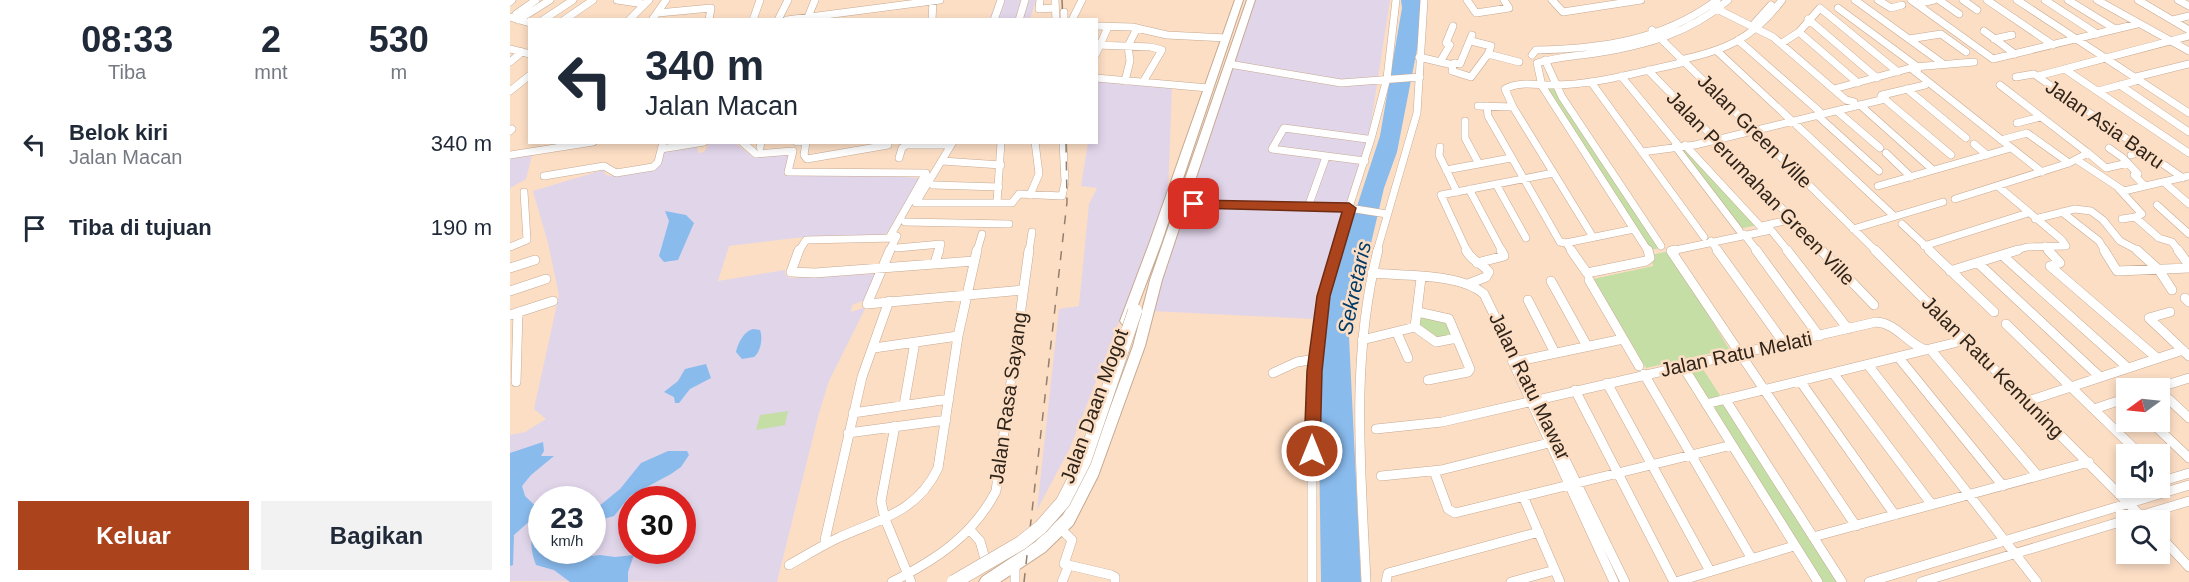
<!DOCTYPE html>
<html lang="id">
<head>
<meta charset="utf-8">
<style>
	body { margin:0; font-family:Arial,sans-serif; background:#f2f2f3; color:#1f2937; height:100vh; display:flex; flex-direction:column; font-size:22px; white-space:nowrap }
	* { box-sizing:border-box; margin:0 }
	p { font-size:20px; color:#747a83 }
	.icon { flex:none; width:33px; height:33px; fill:none; stroke:currentColor; stroke-width:2; stroke-linecap:round; stroke-linejoin:round }
	.map { position:relative; flex:1; overflow:hidden }
	.drawer { display:flex; flex-direction:column; background:#fff; width:510px }
	.drawer>* { flex:none }
	.top-card { position:absolute; left:18px; top:18px; width:570px; height:126px; border-radius:0px; box-shadow:0 3px 9px #0003; background:#fff; color:#1f2937; overflow:hidden }
	.needle { width:39px; rotate:255deg }
	.controls { position:absolute; left:1606px; top:378px; display:grid; gap:12px }
	.controls a { display:grid; place-items:center; width:54px; height:54px; border-radius:0px; background:#fff; box-shadow:0 3px 9px #0003; font-size:30px }
	.speed { position:absolute; left:18px; top:486px; display:flex; gap:12px; font-size:30px; font-weight:700; text-align:center }
	.speed>* { display:grid; place-content:center; width:78px; height:78px; border-radius:50%; background:#fff; box-shadow:0 3px 9px #0003; line-height:1 }
	.speed small { font-size:15px; font-weight:400 }
	.speed .limit { border:9px solid #d22; background:#fff; color:#111 }
	.pin { position:absolute; display:grid; place-items:center; width:51px; height:51px; color:#fff; margin:-26px; border-radius:12px; box-shadow:0 3px 9px #0006 }
	.me { position:absolute; width:66px; margin:-33px; rotate:0deg; stroke-linejoin:round; filter:drop-shadow(0 0 4px #0008) }
	.turn { display:flex; align-items:center; gap:21px; height:126px; padding:0 18px; font-size:27px }
	.turn .icon { width:78px; height:78px; stroke-width:2.5 }
	.turn b { display:block; font-size:42px; line-height:51px }
	.eta { display:flex; justify-content:space-evenly; align-items:center; height:102px; text-align:center }
	.eta b { font-size:36px; font-weight:700; line-height:42px }
	.action { display:flex; gap:12px; margin-top:auto; padding:12px 18px }
	.action a { flex:1; height:69px; border-radius:0px; background:#ab441d; color:#fff; font-size:24px; font-weight:700; line-height:69px; text-align:center }
	.action a+a { background:#f2f2f3; color:#1f2937 }
	ul { padding:0; list-style:none }
	li { display:flex; align-items:center; gap:18px; height:84px; padding:0 18px }
	li div { flex:1 }
	li b { display:block; font-size:22px }
	li em { font-style:normal }
	main { display:flex; flex:1; min-height:0 }
	.map>svg:first-child { display:block }
	.commercial { fill:#e1d5ea; fill-rule:evenodd }
	.green { fill:#c4dea6 }
	.water { fill:#89bbed }
	.lines { fill:none; stroke-linecap:round; stroke-linejoin:round }
	.minor-far1-casing { stroke:#c6a991; stroke-width:8 }
	.minor-casing { stroke:#c6a991; stroke-width:10 }
	.highway-casing { stroke:#c6a991; stroke-width:2 }
	.minor-far1 { stroke:#fff; stroke-width:7 }
	.minor { stroke:#fff; stroke-width:9 }
	.highway { fill:#fff; fill-rule:evenodd }
	.rail { stroke:#937e6d; stroke-width:1.5; stroke-dasharray:9 9; stroke-linecap:butt }
	.highway-bridge-casing { stroke:#c6a991; stroke-width:15; stroke-linecap:butt }
	.highway-bridge { stroke:#fff; stroke-width:14 }
	.route { fill:#ab441d; stroke:#6f2c13; stroke-width:1.5 }
	.labels { text-anchor:middle; dominant-baseline:central; stroke-width:5; stroke-linejoin:round; paint-order:stroke }
	.street-label { font-size:20px; fill:#2f241a; stroke:#fcdec5 }
	.water-label { font-size:21px; font-style:italic; fill:#013c69; stroke:#fcdec5 }
</style>
</head>
<body>
<main>
<section class="drawer">
<div class="eta">
<div><b>08:33</b><p>Tiba</p></div>
<div><b>2</b><p>mnt</p></div>
<div><b>530</b><p>m</p></div>
</div>
<ul>
<li><svg class="icon" aria-label="left" viewBox="0 0 24 24"><path d="M17 20v-9H6M10 6l-5 5 5 5"/></svg><div><b>Belok kiri</b><p>Jalan Macan</p></div><em>340 m</em></li>
<li><svg class="icon" aria-label="arrive" viewBox="0 0 24 24"><path d="M6 21V4h12l-3 4 3 4H6"/></svg><div><b>Tiba di tujuan</b></div><em>190 m</em></li>
</ul>
<div class="action"><a>Keluar</a><a>Bagikan</a></div>
</section>
<div class="map">
<svg width="1679" height="582" viewBox="0 0 1679 582">
	<rect width="100%" height="100%" fill="#fcdec5"/>
	<path class="commercial" d="M487 0H526L520 19 479 20Z
		M744 0H880L859 136 806 294 803 319 642 311Z
		M587 80 662 84 658 196 560 448 527 510 549 309 569 306 579 204 587 188 571 186 578 143 586 142Z
		M212 142 225 143 243 157 279 153 274 175H368L408 178 409 180 377 233 373 235 302 236 219 246 208 281 275 270V274L279 278 366 274 355 300 342 305 341 312 356 307 319 381 309 413 267 582 0 581V435L15 432 36 419 24 409 49 295 38 243 23 191 93 170 96 175 104 176 142 170 150 165 153 151 187 146 188 153 194 152 199 144ZM32 500H82V550H32ZM122 500H172V550H122Z
		M23 151 16 179 0 188V155Z"/>
	<path class="green" d="M1032 85H1042L1149 248 1138 251Z
		M1177 148 1248 225 1228 229 1170 152Z
		M1160 251 1219 349 1136 368 1083 279 1143 266 1141 255Z
		M910 315 937 319 945 337 928 340 909 326Z
		M1187 360 1332 582H1303L1166 365Z
		M278 411 275 425 246 430 250 415Z"/>
	<path class="water" d="M891 0H911L910 34 887 152 874 188 839 337 851 582H811L808 371 818 295 870 136 892 8Z
		M155 211 176 215 184 223 168 260 154 262 149 256 159 221Z
		M243 329 250 330C253 337 251 352 244 357L232 359 226 352C228 343 234 331 243 329Z
		M196 364 201 378 180 389 169 403H165L164 397 154 392 168 381 175 369Z
		M33 442 34 451 31 456H44L21 475 12 486 15 496 31 511 4 535 3 565 0 566V453Z
		M158 451H177L179 455 171 467 161 474 120 496 104 516 83 522V511L110 489 131 463Z
		M31 526 32 550 54 551 56 559 90 555 105 557 124 555 118 572V582H60L44 570 26 565C21 551 17 535 31 526Z"/>
	<g class="lines">
		<g class="minor-far1-casing">
			<path id="minor-far1" d="M107 0 134 4
				M530 0 529 9 545 8
				M545 0 546 20
				M957 0 966 13 999 8 994 0
				M1042 0 1053 12 1131 0
				M1345 0 1432 63
				M1368 0 1381 8 1392 5
				M1401 0 1483 59 1627 24
				M1429 0 1449 14
				M1453 0 1467 10
				M1477 0 1543 45
				M1507 0 1679 113
				M1535 0 1587 34
				M1558 0 1605 29
				M1587 0 1679 51
				M1628 0 1679 30
				M1668 0 1679 6
				M0 2 2 0
				M1407 4 1424 0
				M1203 7 1263 37 1336 100 1344 102
				M1328 8 1409 68
				M554 12V20
				M148 13 201 8 199 20
				M6 14 26 0
				M0 17 20 23
				M298 17 305 0
				M1298 19 1367 78
				M8 20 40 0
				M33 20 63 0
				M54 20 83 0
				M119 20 139 0
				M142 20 156 0
				M243 20 250 0
				M268 20 278 0
				M277 20 430 0
				M422 20 423 1
				M484 20 491 0
				M509 20 515 0
				M562 20 572 0
				M1663 20 1679 16
				M1243 25 1261 5
				M586 26 622 27 657 35 716 38
				M1142 30 1366 251
				M1474 31 1505 54
				M1289 32 1348 83
				M1399 39 1431 34 1456 52
				M1484 39 1502 35
				M1228 40 1309 111
				M961 41 981 46 978 54 1009 62
				M1272 43 1289 32 1310 8 1388 72
				M586 45 641 47 652 50 633 82
				M0 49 20 54
				M1207 51 1384 216
				M586 54 598 27
				M1022 55 1026 50C1091 49 1154 40 1207 0
				M909 57 943 65 942 71 961 77 978 54
				M1035 60 1052 97 1151 246
				M1170 60C1217 50 1243 38 1272 0
				M0 62 12 52
				M930 62 940 45 936 43 943 26
				M719 64 831 83 910 77
				M943 65 944 63 950 64 962 35
				M1402 69 1532 172
				M1138 70 1313 251
				M1556 70 1679 153
				M1111 76 1168 145
				M1528 76 1679 36
				M1506 77 1524 74 1673 178
				M1626 77 1679 64
				M586 78 698 88
				M615 81 620 61 618 46 627 28
				M1081 82 1194 237
				M1610 85 1679 132
				M1324 89 1404 67 1464 62
				M1397 89 1456 138
				M0 91 20 75
				M1588 91 1629 80
				M1372 95 1415 85
				M1371 96 1441 155
				M1350 105 1423 170
				M968 106 1003 107
				M977 106 978 116 1050 242 1056 243 1124 229
				M1327 111 1370 148
				M1308 116 1369 171
				M955 121V138L969 164
				M1507 123 1530 117
				M0 131 2 129
				M1491 140 1517 133 1559 163
				M232 142 246 154 283 151 278 172 416 173 379 238
				M287 142H290
				M296 142 294 155 297 159 378 145
				M1464 144 1477 155
				M1175 145 1250 226
				M1165 146 1229 230
				M250 147 251 142
				M930 147 929 155 947 192
				M1599 148 1613 158 1628 174 1624 175 1634 185
				M151 149 194 142
				M1132 152 1185 145 1375 99 1376 95
				M1577 152 1596 168 1618 163
				M1376 153 1401 177
				M0 155 83 142
				M1621 155 1634 151
				M389 158 392 148 396 145H441
				M1567 160 1614 191 1679 176
				M432 161 491 165
				M855 161 762 149 774 128 857 139
				M936 170 1001 158
				M34 176 94 166 106 173 143 167 148 162 153 142
				M1655 183 1679 204
				M986 184 1016 238
				M423 185 489 187
				M1368 186 1501 148
				M1489 187 1552 240 1556 246 1517 247 1503 251
				M959 189 992 251
				M1609 189 1632 214 1625 217 1649 238 1662 242 1669 251
				M520 195 529 174 525 142
				M1445 199 1559 163 1578 153 1490 85
				M407 201 443 142
				M487 202 491 142
				M406 203H502L509 194 552 196 555 182 553 142
				M673 204 839 208 877 214
				M1647 205 1679 234
				M798 207 816 157
				M1552 212 1589 241 1595 251
				M1525 219 1565 209 1581 211 1593 220 1610 241 1629 251
				M1612 219 1625 217
				M395 222 499 224
				M1392 224 1421 251
				M1252 226 1283 219
				M1343 229 1433 202
				M1234 234 1247 251
				M1083 237 1003 107 995 89C1009 81 1026 85 1041 85 1087 85 1132 71 1176 62
				M1201 241 1208 251
				M1056 243 1062 251
				M1414 246 1518 213
				M1535 246 1540 251
				M0 247 17 240 14 192
				M387 248 431 244 429 251
				M289 251 296 240 385 238
				M379 251 387 236
				M467 251 472 234
				M519 251 522 232
				M825 251 861 139 877 78 886 0
				M867 251 907 113 914 0
				M957 251 931 195 1043 173
				M1138 251 1032 86 1027 63C1046 57 1067 56 1086 53 1136 45 1180 33 1218 0
				M1161 251 1261 230 1278 251"/>
		</g>
		<g class="minor-casing">
			<path id="minor" d="M289 250 281 272 305 273 464 261
				M956 250C962 262 971 262 979 272L976 277 958 284
				M1061 250 1077 273 1136 261 1140 258 1138 250
				M1166 250 1161 251 1346 526
				M1207 250 1274 343
				M1246 250 1309 336
				M1277 250 1338 329
				M1311 250 1364 305
				M1365 250 1635 520
				M1419 250 1484 312
				M1538 250 1550 263 1540 266
				M1594 250 1607 271 1679 268
				M1627 250 1649 270 1662 290
				M1668 250 1679 265
				M1492 255 1618 368
				M425 263 429 250
				M967 263 994 256 991 250
				M1468 263 1590 377
				M1540 266 1647 358
				M0 268 25 260
				M1440 271 1508 250
				M862 273C894 276 950 273 974 294L1115 582
				M1079 280 1129 366
				M1041 281 1077 346
				M0 291 36 279
				M1675 298 1679 302
				M1018 300 1045 353
				M357 304 380 250
				M357 304 513 290
				M908 312 939 319 960 369 958 372 918 380
				M1660 312 1639 318 1679 356
				M0 315 43 301
				M1496 324 1630 454
				M905 327 911 278
				M905 327 926 342 947 338
				M887 333 898 358
				M852 340 905 327
				M364 348 448 336
				M1420 349 1528 476
				M1389 358 1493 486
				M1002 360 1104 582
				M1009 361 1113 339
				M1172 365 1308 582
				M1358 365 1527 582
				M763 373 787 362 806 359
				M1323 373 1422 505
				M1134 374 1242 559
				M1290 381 1385 515
				M6 382 8 312
				M1097 383 1200 571
				M1647 388 1679 378
				M1065 390 1164 582
				M1650 391 1679 418
				M1215 399 1332 582
				M1518 401 1673 350
				M1196 404 1456 340
				M394 405 405 342
				M1584 409 1617 398
				M343 413 439 399
				M1641 422 1679 458
				M385 426 371 501 375 519 401 582
				M866 429 932 422 1366 322C1387 323 1397 344 1416 350
				M338 433 436 420
				M924 471 938 509 945 513 1222 445
				M871 476 931 470 1039 443
				M1656 480 1679 473
				M1013 496 1050 582
				M550 528 562 540 554 564 601 575 605 577V582
				M461 531 470 541 475 559
				M1650 536 1679 567
				M1303 537 1579 462
				M318 543 315 540 352 377 379 301
				M505 564V582
				M279 565C295 556 311 546 328 538 369 519 407 513 428 468L448 336 467 250
				M382 582C425 560 463 536 486 491L519 250
				M552 582 558 567
				M802 582V407L812 307 826 250
				M856 582C851 470 840 360 868 250
				M876 582 878 573 1029 532
				M1001 582 1045 570
				M1166 582 1284 546
				M1359 582 1679 485
				M1411 582 1679 501"/>
		</g>
		<g class="highway-casing">
			<path id="highway" d="M725 0H733L651 244 622 321 620 324H612L610 321 639 244Z
				M737 0H745L652 280 635 346 588 476 563 525 535 552 490 582H469L472 577 525 542 553 515 577 470 623 346 640 280Z"/>
		</g>
		<use href="#minor-far1" class="minor-far1"/>
		<use href="#minor" class="minor"/>
		<use href="#highway" class="highway"/>
		<path class="rail" d="M552 0 553 20
			M514 582 557 202 556 142"/>
		<g class="highway-bridge-casing">
			<path id="highway-bridge" d="M444 582 511 543 531 527 553 502 574 461 625 311"/>
		</g>
		<use href="#highway-bridge" class="highway-bridge"/>
	</g>
	<path class="route" d="M684 200 839 203 846 208 820 296 812 371 810 451 808 455 802 457 797 455 794 451 797 371 807 296 832 212 684 208 678 204Z"/>
	<g class="labels">
		<g class="street-label">
			<text transform="translate(1595 124) rotate(35)">Jalan Asia Baru</text>
			<text transform="translate(1245 131) rotate(45)">Jalan Green Ville</text>
			<text transform="translate(1251 188) rotate(46)">Jalan Perumahan Green Ville</text>
			<text transform="translate(1226 354) rotate(-12)">Jalan Ratu Melati</text>
			<text transform="translate(1483 367) rotate(45)">Jalan Ratu Kemuning</text>
			<text transform="translate(1020 386) rotate(64)">Jalan Ratu Mawar</text>
			<text transform="translate(498 398) rotate(-82)">Jalan Rasa Sayang</text>
			<text transform="translate(584 406) rotate(-70)">Jalan Daan Mogot</text>
		</g>
		<g class="water-label">
			<text transform="translate(844 288) rotate(-78)">Sekretaris</text>
		</g>
	</g>
</svg>
<div class="controls">
<a><svg class="needle" viewBox="-14 -14 28 28"><path d="M0-13l5 13h-10z" fill="#e53935"/><path d="M0 13l5-13h-10z" fill="#747a83"/></svg></a>
<a><svg class="icon" aria-label="sound" viewBox="0 0 24 24"><path d="M4 9h4l5-4v14l-5-4H4zM17 9q2 3 0 6"/></svg></a>
<a><svg class="icon" aria-label="search" viewBox="0 0 24 24"><circle cx="10" cy="10" r="6"/><path d="M15 15l6 6"/></svg></a>
</div>
<div class="speed"><div>23<small>km/h</small></div><div class="limit">30</div></div>
<div class="pin" style="left:684px;top:204px;background:#d93025"><svg class="icon" aria-label="arrive" viewBox="0 0 24 24"><path d="M6 21V4h12l-3 4 3 4H6"/></svg></div>
<svg class="me" style="left:802px;top:451px" viewBox="-20 -20 40 40"><circle r="17" fill="#ab441d" stroke="#fff" stroke-width="3"/><path d="M0-11L8 9 0 5-8 9z" fill="#fff"/></svg>
<div class="top-card">
<div class="turn"><svg class="icon" aria-label="left" viewBox="0 0 24 24"><path d="M17 20v-9H6M10 6l-5 5 5 5"/></svg><div><b>340 m</b>Jalan Macan</div></div>
</div>
</div>
</main>
</body>
</html>
